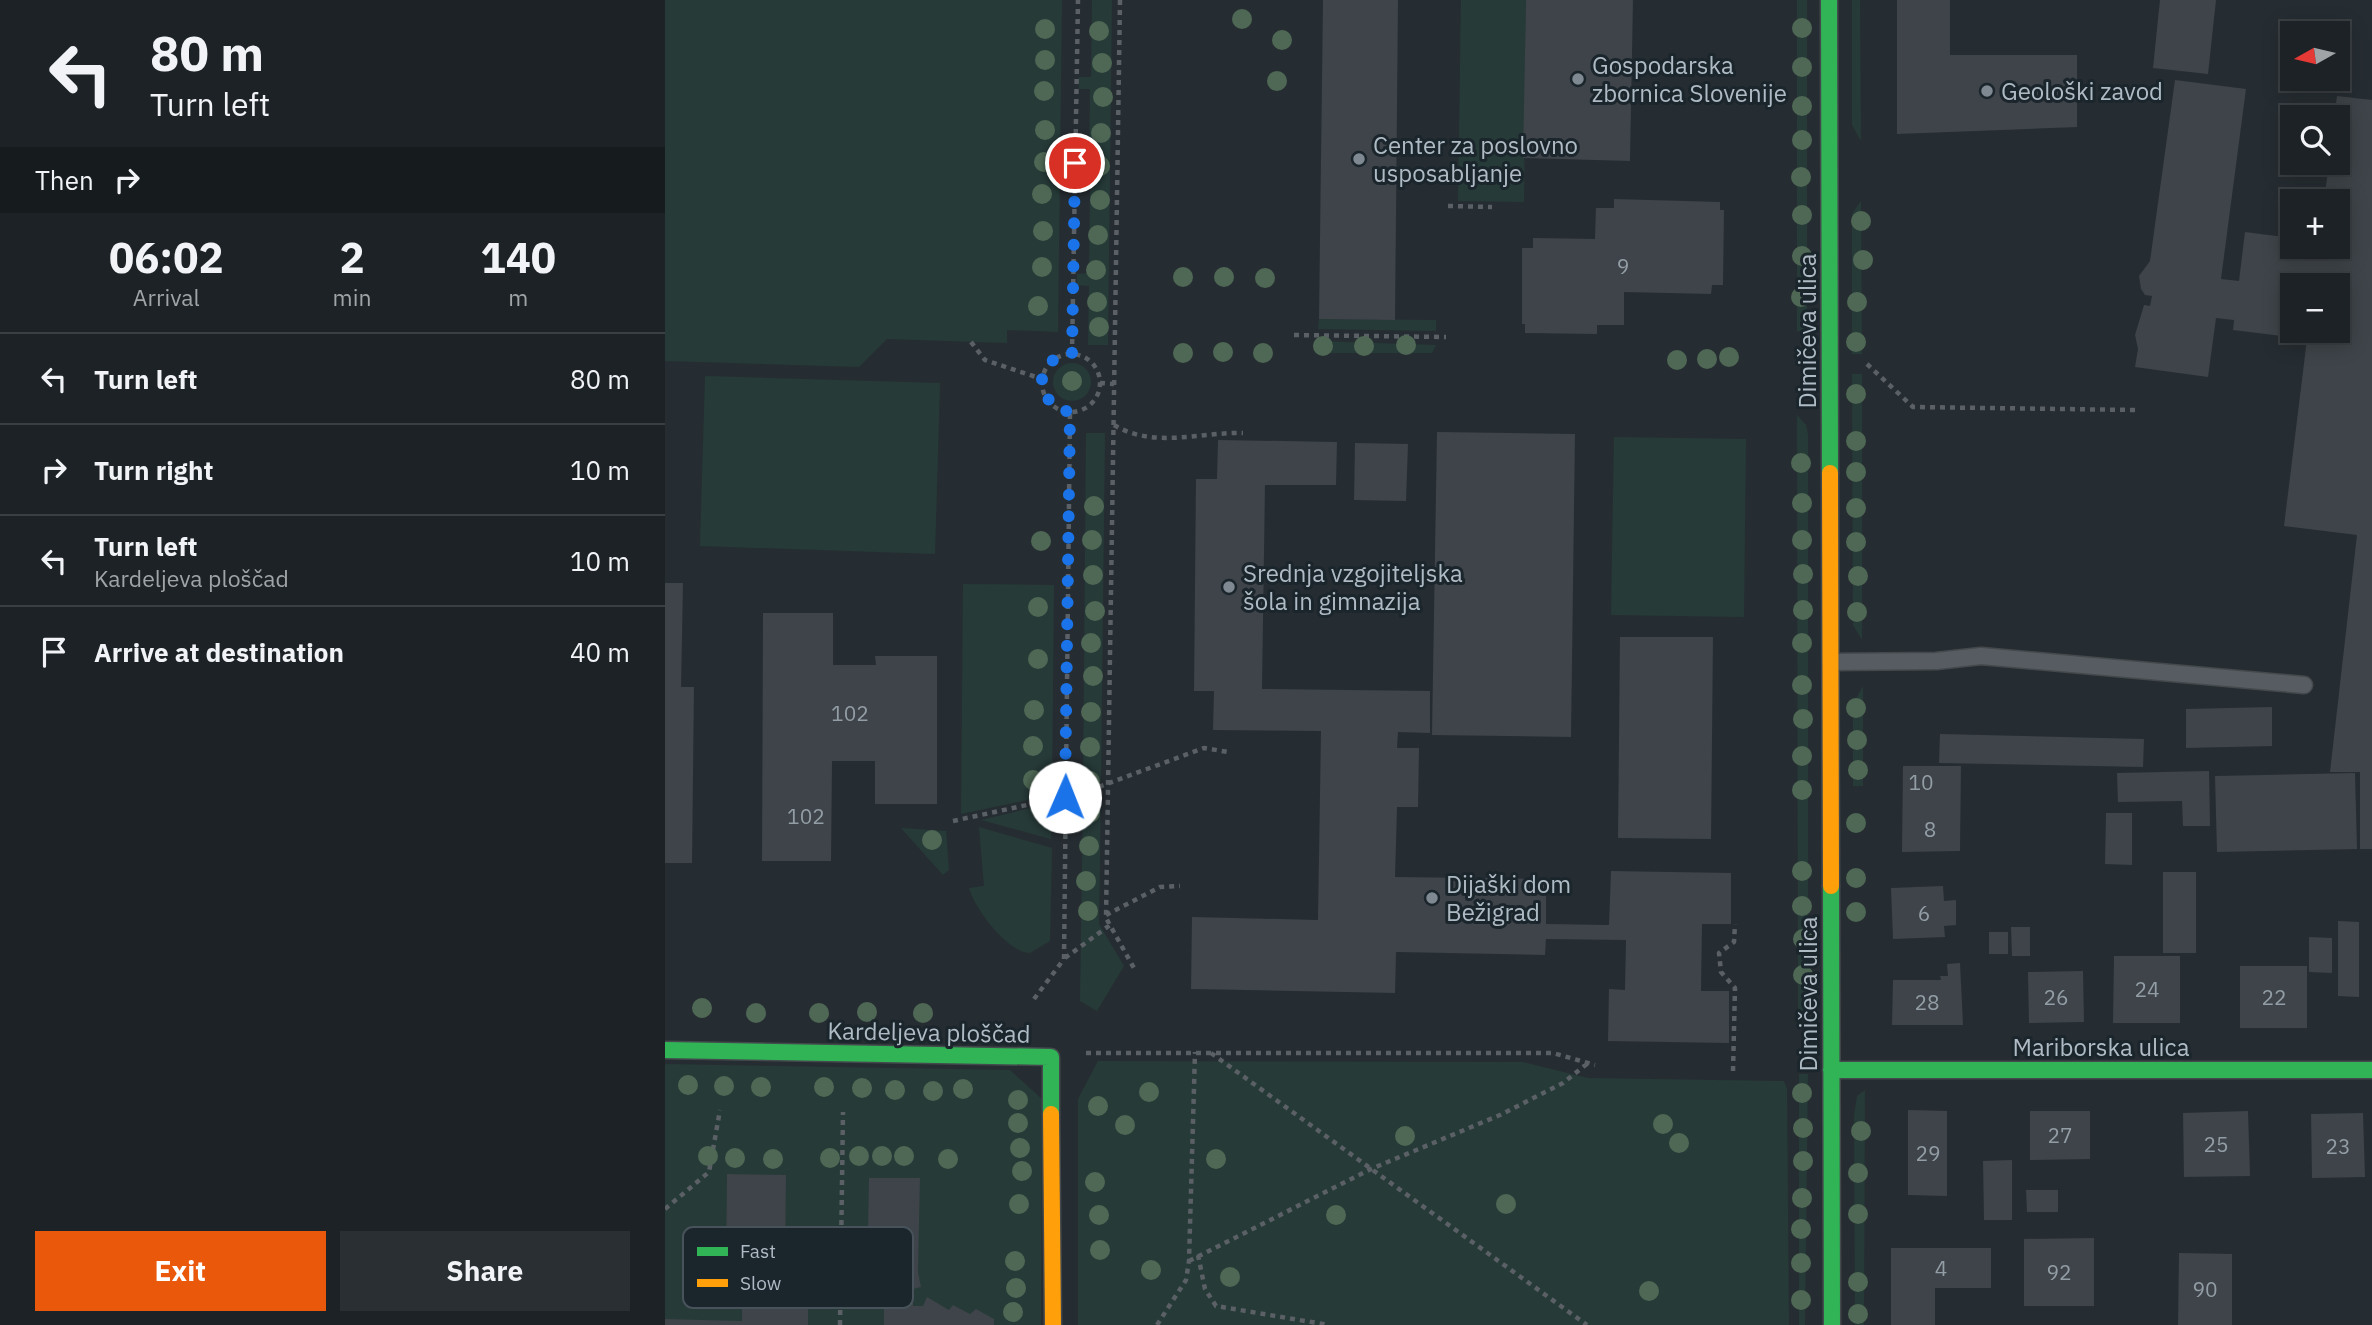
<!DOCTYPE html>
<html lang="en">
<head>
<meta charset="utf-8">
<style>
	body { margin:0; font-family:"IBM Plex Sans",sans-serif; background:#292f32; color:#f1f3f6; height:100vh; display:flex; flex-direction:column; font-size:26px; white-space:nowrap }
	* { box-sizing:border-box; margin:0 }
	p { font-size:23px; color:#a0a4a7 }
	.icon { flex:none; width:38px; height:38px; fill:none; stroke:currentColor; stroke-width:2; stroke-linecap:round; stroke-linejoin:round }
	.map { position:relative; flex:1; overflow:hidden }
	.drawer { display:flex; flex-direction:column; background:#1c2226; width:665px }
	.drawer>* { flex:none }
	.banner { background:#1c2226; color:#f1f3f6; overflow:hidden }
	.needle { width:46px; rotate:262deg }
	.fabs { position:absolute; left:1615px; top:21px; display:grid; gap:14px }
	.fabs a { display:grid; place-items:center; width:70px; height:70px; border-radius:0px; background:#1c2226; box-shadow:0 4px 18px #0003,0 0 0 2px #3a3f43; font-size:35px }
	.pin { position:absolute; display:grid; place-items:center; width:60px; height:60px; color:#fff; margin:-30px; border:4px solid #fff; border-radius:50%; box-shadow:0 2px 7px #0007 }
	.me { position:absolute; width:77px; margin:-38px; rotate:1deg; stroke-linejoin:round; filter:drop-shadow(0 0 5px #0008) }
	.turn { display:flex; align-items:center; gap:24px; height:147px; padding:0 35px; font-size:32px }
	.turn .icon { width:91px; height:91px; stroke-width:2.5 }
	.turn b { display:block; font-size:49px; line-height:60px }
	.then { display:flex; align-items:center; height:66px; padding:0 35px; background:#0003; gap:14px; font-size:26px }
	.eta { display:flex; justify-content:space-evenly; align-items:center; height:119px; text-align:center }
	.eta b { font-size:42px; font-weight:700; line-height:49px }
	.button { display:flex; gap:14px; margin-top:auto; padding:14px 35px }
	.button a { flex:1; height:80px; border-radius:0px; background:#ea580c; color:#fff; font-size:28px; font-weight:700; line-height:80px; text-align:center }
	.button a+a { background:#292f32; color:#f1f3f6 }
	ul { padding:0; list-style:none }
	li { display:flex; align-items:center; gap:21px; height:91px; padding:0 35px; border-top:2px solid #3a3f43 }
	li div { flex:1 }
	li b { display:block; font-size:26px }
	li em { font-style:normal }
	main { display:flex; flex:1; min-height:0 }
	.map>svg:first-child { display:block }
	.green { fill:#263a38 }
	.building { fill:#3e4449; fill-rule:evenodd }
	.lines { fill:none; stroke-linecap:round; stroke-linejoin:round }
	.lane-casing { stroke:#44494d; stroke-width:19 }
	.fast-casing { stroke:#44494d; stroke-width:19 }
	.slow-casing { stroke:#44494d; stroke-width:19 }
	.path { stroke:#5a6065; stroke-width:4.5; stroke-dasharray:5 5; stroke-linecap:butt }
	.lane { stroke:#565c61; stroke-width:16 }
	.fast { stroke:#30b455; stroke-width:16 }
	.slow { stroke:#ff9f0a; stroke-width:16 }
	.tree { fill:#4f6855 }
	.route { stroke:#1a73e8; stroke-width:12; stroke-dasharray:0 21.6 }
	.poi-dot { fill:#7f8991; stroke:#1a252c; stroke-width:2.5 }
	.labels { text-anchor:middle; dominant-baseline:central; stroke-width:6; stroke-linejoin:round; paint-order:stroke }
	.number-label { font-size:21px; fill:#939da5 }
	.poi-label { font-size:24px; fill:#afbbc4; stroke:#1a252c; text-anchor:start }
	.street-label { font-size:24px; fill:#afbbc4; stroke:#1a252c }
	.key { fill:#1a252c; stroke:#47525a; stroke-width:2 }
	.key-label { font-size:19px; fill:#afbbc4 }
</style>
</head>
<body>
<main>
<section class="drawer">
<div class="banner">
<div class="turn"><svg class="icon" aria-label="left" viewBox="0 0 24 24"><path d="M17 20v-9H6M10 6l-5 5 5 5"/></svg><div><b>80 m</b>Turn left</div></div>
<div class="then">Then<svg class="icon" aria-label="right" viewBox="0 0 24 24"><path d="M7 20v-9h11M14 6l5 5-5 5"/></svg></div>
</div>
<div class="eta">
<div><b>06:02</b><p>Arrival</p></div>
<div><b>2</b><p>min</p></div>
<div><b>140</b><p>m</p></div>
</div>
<ul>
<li><svg class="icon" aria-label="left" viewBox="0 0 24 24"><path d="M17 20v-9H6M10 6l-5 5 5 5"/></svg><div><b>Turn left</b></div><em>80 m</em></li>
<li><svg class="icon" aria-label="right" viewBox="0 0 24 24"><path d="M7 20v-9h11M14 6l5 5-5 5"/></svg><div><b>Turn right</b></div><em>10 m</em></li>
<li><svg class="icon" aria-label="left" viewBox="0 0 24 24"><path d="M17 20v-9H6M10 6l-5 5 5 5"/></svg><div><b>Turn left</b><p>Kardeljeva ploščad</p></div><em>10 m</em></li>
<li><svg class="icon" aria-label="arrive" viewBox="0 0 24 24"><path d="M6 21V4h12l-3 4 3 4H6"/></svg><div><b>Arrive at destination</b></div><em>40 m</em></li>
</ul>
<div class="button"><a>Exit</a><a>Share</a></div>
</section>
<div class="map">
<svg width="1707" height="1325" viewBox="0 0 1707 1325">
	<rect width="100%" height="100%" fill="#262d32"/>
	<path class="green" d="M0 0H397L393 332 342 330V343L222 339 194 367 0 361Z
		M427 0H447L443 345H423L424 286 412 285V274L424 273 425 189 413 188 414 176 424 175 425 89H414V77H426Z
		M796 0H861L859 202 793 201Z
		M1132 0H1142V332L1132 331Z
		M1187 0H1195L1196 141 1187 125Z
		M1196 201 1197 354H1187V214Z
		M654 319 771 320V331L653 329Z
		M651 341 771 345 767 353H650Z
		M388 382a19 19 0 1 1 38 0a19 19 0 1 1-38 0Z
		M1187 374H1197V640L1188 625Z
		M40 376 275 383 270 554 35 546Z
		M1132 415 1141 425 1143 434V1018H1133Z
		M421 433H440L436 782 418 789Z
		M949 437 1081 439 1079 617 946 615Z
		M298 584 389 585 387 795 296 814Z
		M1198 686V786H1188V704Z
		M436 789 434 924 459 966 432 1011 415 1001 418 796Z
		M387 803 386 839 316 820Z
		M314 827 387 848 385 941 365 953C342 952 310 909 304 888L319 886Z
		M236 828 281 831 284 870 278 875Z
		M433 1061 858 1062 923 1078 1119 1081 1122 1089 1124 1325H413V1099Z
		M0 1064 345 1070 377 1099 376 1325H0Z
		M1134 1074H1143L1140 1325H1134Z
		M1200 1090 1199 1325H1190L1189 1116 1192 1096Z"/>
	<path class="building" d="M658 0H733L730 320 654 319Z
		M861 0H968L965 161 858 158Z
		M1232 0H1285V55H1412V127L1232 134Z
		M1495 0H1551L1543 74 1488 68Z
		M1510 80 1581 89 1556 279 1574 281 1580 232 1628 238V247H1673V201H1659L1664 163H1673V117H1669L1672 96 1707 100V849H1695V772H1665L1692 535 1619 526 1642 339 1568 330 1569 320 1551 318 1543 377 1470 367 1473 349 1470 335 1479 305 1485 306 1487 296 1480 295 1476 289 1474 276 1485 261ZM1628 285H1673V331H1628Z
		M949 199 1055 202V210H1059L1058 285H1047L1046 294 959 292V325H932V334L860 333V324H857V248H868V238L930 239 931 208H949Z
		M772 432 910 434 906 737 767 735Z
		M553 440 672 442 671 485H600L597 689 765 691V733L733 732 732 748H754L753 807H732L730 877 881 879V924L944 925 946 871 1066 873V924H1037L1036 991H1064V1043L943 1041 944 989 960 990 961 940 881 939 880 955 731 952 730 993 526 989 527 917 653 920 656 731 548 730 549 691H529L531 479H552Z
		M690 443 743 444 741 501 689 500Z
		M0 583H18L16 687H29L27 863H0Z
		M98 613H168V665H211L210 656H272V804H210V761H167L166 861H97Z
		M955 637H1048L1046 839 953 838Z
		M1607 707V746L1521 748V709Z
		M1275 734 1479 739 1478 767 1274 763Z
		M1238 766H1296L1295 851 1237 852Z
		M1544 771 1545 826H1518L1517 801 1453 802 1452 773Z
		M1690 773 1692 849 1552 852 1550 776Z
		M1441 813H1467V865L1440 864Z
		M1498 872H1531V953H1498Z
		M1278 886 1279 901 1291 900V925L1279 926 1280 937 1228 939 1226 888Z
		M1673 921 1694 922V997L1673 996Z
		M1346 927H1365V956H1347Z
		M1324 932H1343V954H1324Z
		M1644 937 1667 938V973L1644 972Z
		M1449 956H1515V1023H1448Z
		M1295 963 1298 1025H1227L1228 980H1276L1275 976H1283L1282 964Z
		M1575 966H1642V1028H1575Z
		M1418 971 1419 1022 1364 1023 1363 972Z
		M1243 1110 1282 1111V1196L1243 1195Z
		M1365 1111H1425V1159L1365 1160Z
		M1583 1111 1585 1176 1519 1177 1518 1113Z
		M1698 1113 1700 1177 1647 1178 1646 1114Z
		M1347 1160V1220H1319L1318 1161Z
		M62 1174 121 1175 120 1269 128 1271 125 1288H143V1325H0V1319L77 1321V1286L52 1284 53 1270 61 1268Z
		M204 1178H255L253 1272 256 1287 248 1289V1306H258L262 1297 284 1310 288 1305 305 1314 311 1309 329 1319V1325H219V1297H207V1289H202Z
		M1361 1190H1393V1212H1362Z
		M1429 1238V1306H1359V1239Z
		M1226 1248H1326V1288H1270V1325H1226Z
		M1514 1253 1567 1254V1325H1513Z"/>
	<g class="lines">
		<g class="lane-casing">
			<path id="lane" d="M1166 662 1271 661 1316 656 1639 685"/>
		</g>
		<g class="fast-casing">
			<path id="fast" d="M1164 0 1165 473
				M1166 886 1167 1325
				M0 1050 386 1057V1114
				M1166 1070H1707"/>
		</g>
		<g class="slow-casing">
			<path id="slow" d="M1165 473 1166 886
				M386 1114 388 1325"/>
		</g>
		<path class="path" d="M455 0 441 918 470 970
			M783 206 827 207
			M629 335 781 337
			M306 342 320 360 377 379
			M407 354 413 0
			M377 383a29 29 0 1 1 58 0a29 29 0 1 1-58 0Z
			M1202 364 1248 407 1471 410
			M435 383 449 384
			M449 425C489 449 535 432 578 433
			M288 821 417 793 539 748 563 752
			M441 915 495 887 515 886
			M400 958 445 925
			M369 999 399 959 405 412
			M421 1053H888L930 1065
			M546 1053 922 1325
			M1068 1071 1070 988 1056 972 1054 953 1069 942 1070 924
			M0 1209 44 1172 55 1110
			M533 1255 540 1289 551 1306 664 1325
			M524 1261 706 1169 835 1115 898 1083 923 1063
			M175 1325 178 1112
			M492 1325 521 1280 524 1261 530 1052"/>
		<use href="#lane" class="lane"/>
		<use href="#fast" class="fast"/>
		<use href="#slow" class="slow"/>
	</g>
	<g class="tree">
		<circle cx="577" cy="19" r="10"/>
		<circle cx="1137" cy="28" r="10"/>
		<circle cx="380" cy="29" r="10"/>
		<circle cx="434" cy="31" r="10"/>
		<circle cx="617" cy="40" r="10"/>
		<circle cx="380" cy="60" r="10"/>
		<circle cx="437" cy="63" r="10"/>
		<circle cx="1137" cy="67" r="10"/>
		<circle cx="612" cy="81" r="10"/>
		<circle cx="379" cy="91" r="10"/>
		<circle cx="438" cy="97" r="10"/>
		<circle cx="1137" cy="106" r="10"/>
		<circle cx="380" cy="130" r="10"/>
		<circle cx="436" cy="133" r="10"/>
		<circle cx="1137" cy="140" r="10"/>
		<circle cx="379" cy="162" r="10"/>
		<circle cx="435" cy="166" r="10"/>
		<circle cx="1136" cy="177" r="10"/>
		<circle cx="377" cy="194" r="10"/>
		<circle cx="435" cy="200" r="10"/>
		<circle cx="1137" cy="215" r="10"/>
		<circle cx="1196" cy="221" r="10"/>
		<circle cx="378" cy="231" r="10"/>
		<circle cx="433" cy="235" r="10"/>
		<circle cx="1137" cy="256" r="10"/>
		<circle cx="1198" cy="260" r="10"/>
		<circle cx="377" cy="267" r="10"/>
		<circle cx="431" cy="270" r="10"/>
		<circle cx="518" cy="277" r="10"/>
		<circle cx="559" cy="277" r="10"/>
		<circle cx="600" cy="278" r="10"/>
		<circle cx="1136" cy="297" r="10"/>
		<circle cx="432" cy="302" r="10"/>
		<circle cx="1192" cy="302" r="10"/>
		<circle cx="373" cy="306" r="10"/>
		<circle cx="434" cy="327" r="10"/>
		<circle cx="1191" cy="342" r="10"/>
		<circle cx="741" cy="345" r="10"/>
		<circle cx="658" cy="346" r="10"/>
		<circle cx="699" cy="346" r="10"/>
		<circle cx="558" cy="352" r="10"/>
		<circle cx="518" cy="353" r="10"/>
		<circle cx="598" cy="353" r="10"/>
		<circle cx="1064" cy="357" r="10"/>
		<circle cx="1042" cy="359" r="10"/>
		<circle cx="1012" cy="360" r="10"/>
		<circle cx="407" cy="381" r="10"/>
		<circle cx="1191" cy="394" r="10"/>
		<circle cx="1191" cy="441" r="10"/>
		<circle cx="1136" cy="463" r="10"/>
		<circle cx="1191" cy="472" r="10"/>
		<circle cx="1137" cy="503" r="10"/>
		<circle cx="429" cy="506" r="10"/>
		<circle cx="1191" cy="508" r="10"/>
		<circle cx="427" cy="540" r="10"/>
		<circle cx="1137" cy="540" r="10"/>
		<circle cx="376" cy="541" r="10"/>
		<circle cx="1191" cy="542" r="10"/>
		<circle cx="1138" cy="574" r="10"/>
		<circle cx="428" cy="575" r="10"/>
		<circle cx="1193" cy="576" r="10"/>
		<circle cx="373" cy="607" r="10"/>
		<circle cx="1138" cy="610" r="10"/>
		<circle cx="430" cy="611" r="10"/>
		<circle cx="1192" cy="612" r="10"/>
		<circle cx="426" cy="643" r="10"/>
		<circle cx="1137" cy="643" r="10"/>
		<circle cx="373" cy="659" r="10"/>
		<circle cx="428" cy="676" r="10"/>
		<circle cx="1137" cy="685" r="10"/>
		<circle cx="1191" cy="708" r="10"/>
		<circle cx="369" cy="710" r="10"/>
		<circle cx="426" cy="712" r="10"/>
		<circle cx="1138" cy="719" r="10"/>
		<circle cx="1192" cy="740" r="10"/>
		<circle cx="368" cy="746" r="10"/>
		<circle cx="425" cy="747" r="10"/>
		<circle cx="1137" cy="756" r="10"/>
		<circle cx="1193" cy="770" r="10"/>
		<circle cx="368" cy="780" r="10"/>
		<circle cx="425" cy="781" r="10"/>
		<circle cx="1137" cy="790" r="10"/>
		<circle cx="425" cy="813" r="10"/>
		<circle cx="1191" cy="823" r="10"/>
		<circle cx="267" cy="840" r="10"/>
		<circle cx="424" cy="846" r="10"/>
		<circle cx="1137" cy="871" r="10"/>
		<circle cx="1191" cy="878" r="10"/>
		<circle cx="421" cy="881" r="10"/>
		<circle cx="1137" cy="906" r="10"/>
		<circle cx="423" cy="911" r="10"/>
		<circle cx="1191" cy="912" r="10"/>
		<circle cx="1138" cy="939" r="10"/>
		<circle cx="1138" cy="975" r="10"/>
		<circle cx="37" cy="1008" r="10"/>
		<circle cx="202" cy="1012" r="10"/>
		<circle cx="91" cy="1013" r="10"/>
		<circle cx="154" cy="1013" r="10"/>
		<circle cx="258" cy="1013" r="10"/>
		<circle cx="23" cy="1085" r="10"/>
		<circle cx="59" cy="1086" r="10"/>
		<circle cx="96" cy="1087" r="10"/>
		<circle cx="159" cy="1087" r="10"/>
		<circle cx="197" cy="1088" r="10"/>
		<circle cx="298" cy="1089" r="10"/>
		<circle cx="230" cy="1090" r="10"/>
		<circle cx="268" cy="1091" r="10"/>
		<circle cx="484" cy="1092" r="10"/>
		<circle cx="1137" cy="1093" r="10"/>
		<circle cx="353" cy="1100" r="10"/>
		<circle cx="433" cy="1106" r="10"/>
		<circle cx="353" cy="1123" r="10"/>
		<circle cx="998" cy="1124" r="10"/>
		<circle cx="460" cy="1125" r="10"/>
		<circle cx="1138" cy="1128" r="10"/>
		<circle cx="1196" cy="1131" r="10"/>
		<circle cx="740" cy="1136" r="10"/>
		<circle cx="1014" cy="1143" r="10"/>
		<circle cx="355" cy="1148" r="10"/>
		<circle cx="43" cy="1156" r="10"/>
		<circle cx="194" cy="1156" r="10"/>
		<circle cx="217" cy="1156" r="10"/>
		<circle cx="239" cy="1156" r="10"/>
		<circle cx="70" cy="1158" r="10"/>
		<circle cx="165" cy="1158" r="10"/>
		<circle cx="108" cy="1159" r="10"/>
		<circle cx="283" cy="1159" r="10"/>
		<circle cx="551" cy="1159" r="10"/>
		<circle cx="1138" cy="1161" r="10"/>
		<circle cx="357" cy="1171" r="10"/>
		<circle cx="1193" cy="1173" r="10"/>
		<circle cx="430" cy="1182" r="10"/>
		<circle cx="1137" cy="1198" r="10"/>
		<circle cx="354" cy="1204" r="10"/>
		<circle cx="841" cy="1204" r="10"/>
		<circle cx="1193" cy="1214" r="10"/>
		<circle cx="434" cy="1215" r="10"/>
		<circle cx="671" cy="1215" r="10"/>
		<circle cx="1136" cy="1229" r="10"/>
		<circle cx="435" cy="1250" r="10"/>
		<circle cx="350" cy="1261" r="10"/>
		<circle cx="1136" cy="1263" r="10"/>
		<circle cx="486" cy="1270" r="10"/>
		<circle cx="565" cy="1277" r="10"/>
		<circle cx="1193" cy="1282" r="10"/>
		<circle cx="351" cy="1288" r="10"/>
		<circle cx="984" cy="1291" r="10"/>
		<circle cx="1136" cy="1300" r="10"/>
		<circle cx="348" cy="1312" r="10"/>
		<circle cx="1193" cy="1314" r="10"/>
	</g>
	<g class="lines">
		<path class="route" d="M400 797 405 412C387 408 378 397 377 379L388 360 407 354 410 163"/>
	</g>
	<g class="poi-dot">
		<circle cx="913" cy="79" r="7"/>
		<circle cx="1322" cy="91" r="7"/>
		<circle cx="694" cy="159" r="7"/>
		<circle cx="564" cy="587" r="7"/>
		<circle cx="767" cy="898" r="7"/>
	</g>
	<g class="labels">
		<g class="number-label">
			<text x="958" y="266">9</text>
			<text x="185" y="713">102</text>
			<text x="1256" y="782">10</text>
			<text x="141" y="816">102</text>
			<text x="1265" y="829">8</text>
			<text x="1259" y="913">6</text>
			<text x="1482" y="989">24</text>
			<text x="1391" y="997">26</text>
			<text x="1609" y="997">22</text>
			<text x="1262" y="1002">28</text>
			<text x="1395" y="1135">27</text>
			<text x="1551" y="1144">25</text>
			<text x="1673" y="1146">23</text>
			<text x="1263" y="1153">29</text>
			<text x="1276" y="1268">4</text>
			<text x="1394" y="1272">92</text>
			<text x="1540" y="1289">90</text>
		</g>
		<g class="poi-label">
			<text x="927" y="65">Gospodarska<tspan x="927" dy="28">zbornica Slovenije</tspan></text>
			<text x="1336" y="91">Geološki zavod</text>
			<text x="708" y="145">Center za poslovno<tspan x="708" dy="28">usposabljanje</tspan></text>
			<text x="578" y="573">Srednja vzgojiteljska<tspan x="578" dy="28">šola in gimnazija</tspan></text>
			<text x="781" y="884">Dijaški dom<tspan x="781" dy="28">Bežigrad</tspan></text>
		</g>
		<g class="street-label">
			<text transform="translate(1142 331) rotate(-90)">Dimičeva ulica</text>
			<text transform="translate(1143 994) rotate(-90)">Dimičeva ulica</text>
			<text transform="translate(264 1032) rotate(1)">Kardeljeva ploščad</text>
			<text x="1436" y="1047">Mariborska ulica</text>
		</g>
	</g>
	<rect x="18" y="1227" width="230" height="81" rx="10" class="key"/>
	<rect x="32" y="1247" width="31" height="9" fill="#30b455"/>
	<rect x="32" y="1279" width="31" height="8" fill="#ff9f0a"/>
	<g class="key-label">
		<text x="75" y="1258">Fast</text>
		<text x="75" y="1290">Slow</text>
	</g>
</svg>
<div class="fabs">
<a><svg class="needle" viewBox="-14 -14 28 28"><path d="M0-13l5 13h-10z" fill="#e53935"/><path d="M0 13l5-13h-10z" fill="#a0a4a7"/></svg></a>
<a><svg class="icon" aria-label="search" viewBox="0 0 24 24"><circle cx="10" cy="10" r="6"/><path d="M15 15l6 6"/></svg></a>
<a>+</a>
<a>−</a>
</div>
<div class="pin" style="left:410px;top:163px;background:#d93025"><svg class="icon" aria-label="arrive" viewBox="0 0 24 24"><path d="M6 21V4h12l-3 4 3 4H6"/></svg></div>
<svg class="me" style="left:400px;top:797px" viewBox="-20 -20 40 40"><circle r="19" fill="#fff"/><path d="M0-13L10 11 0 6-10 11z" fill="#1a73e8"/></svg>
</div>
</main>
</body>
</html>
